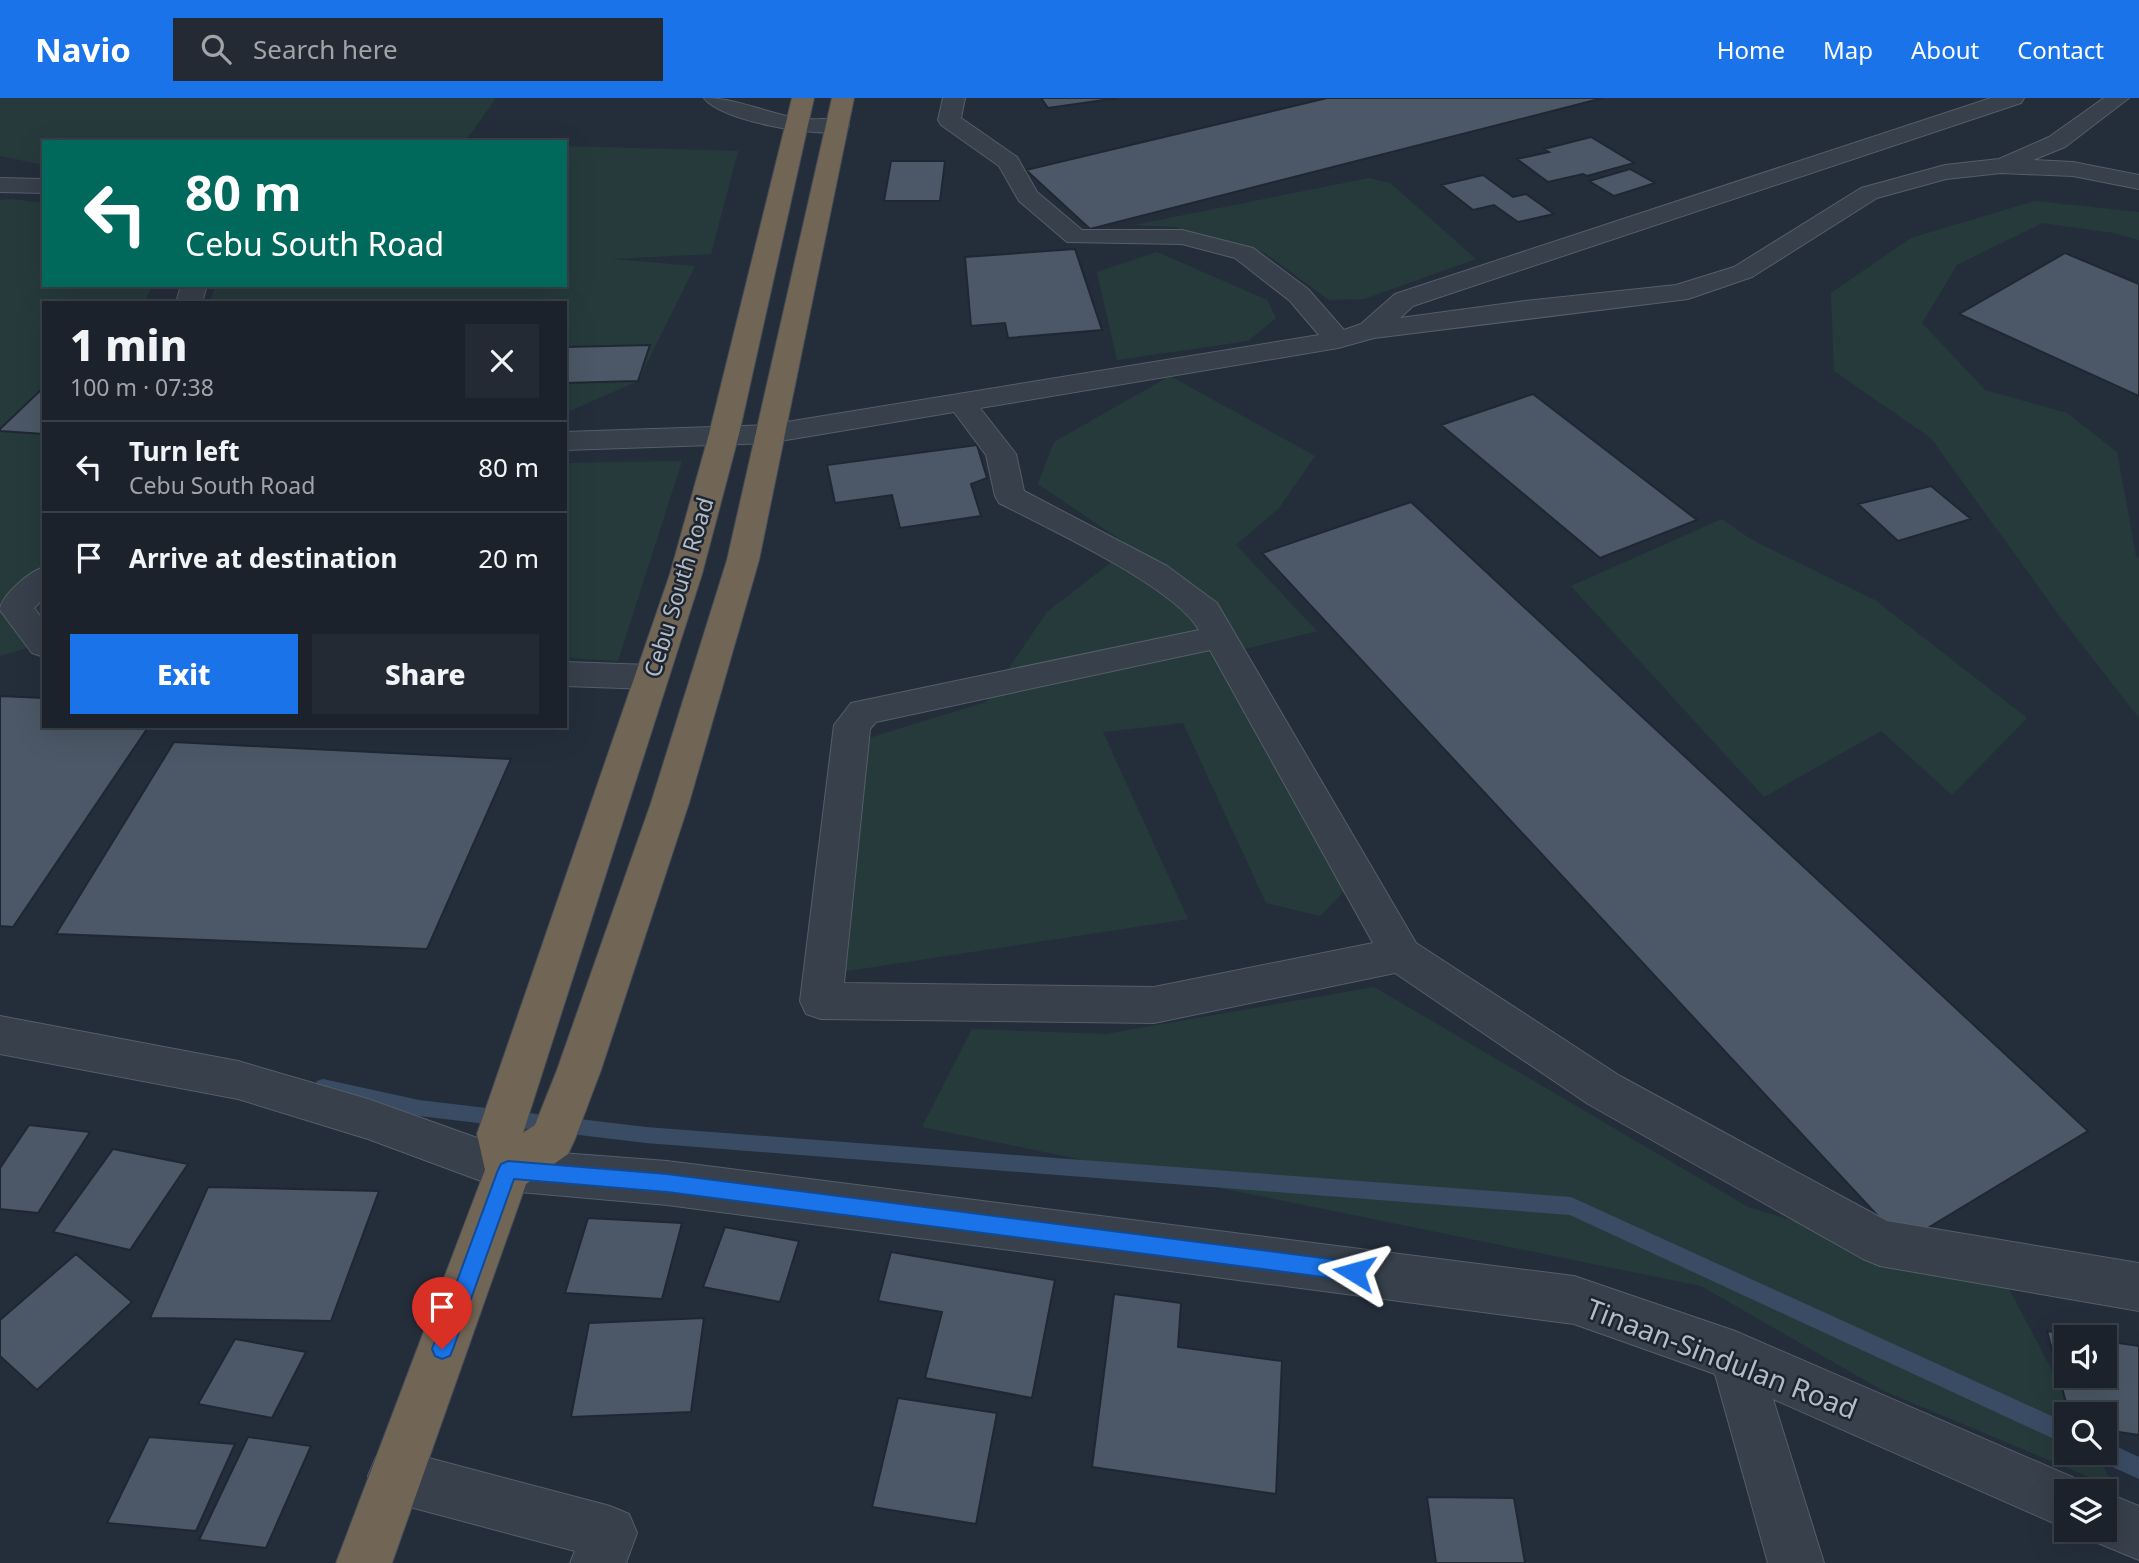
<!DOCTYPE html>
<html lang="en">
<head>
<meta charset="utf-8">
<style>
	body { margin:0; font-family:"Noto Sans",sans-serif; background:#242a34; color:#f1f3f6; height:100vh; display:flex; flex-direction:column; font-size:26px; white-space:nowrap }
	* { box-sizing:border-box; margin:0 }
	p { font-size:23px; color:#a0a4a9 }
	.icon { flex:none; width:38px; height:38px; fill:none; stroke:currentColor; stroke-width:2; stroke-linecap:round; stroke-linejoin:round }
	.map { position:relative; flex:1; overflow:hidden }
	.drawer { position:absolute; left:42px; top:203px; width:525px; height:427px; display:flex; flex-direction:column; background:#1b222c; border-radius:0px; box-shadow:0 7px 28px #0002,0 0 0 2px #393f48 }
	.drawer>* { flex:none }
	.top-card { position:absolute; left:42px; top:42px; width:525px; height:147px; border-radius:0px; box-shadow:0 7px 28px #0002,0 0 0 2px #393f48; background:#00695c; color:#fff; overflow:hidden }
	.buttons { position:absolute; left:2054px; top:1227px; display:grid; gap:14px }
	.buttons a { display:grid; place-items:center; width:63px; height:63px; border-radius:0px; background:#1b222c; box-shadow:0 7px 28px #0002,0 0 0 2px #393f48; font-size:35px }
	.pin { position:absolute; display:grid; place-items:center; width:60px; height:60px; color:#fff; margin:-72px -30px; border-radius:50% 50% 50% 0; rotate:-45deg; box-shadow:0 0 7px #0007 }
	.pin .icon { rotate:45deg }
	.me { position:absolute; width:77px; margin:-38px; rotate:278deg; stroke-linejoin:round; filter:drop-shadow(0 0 5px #0008) }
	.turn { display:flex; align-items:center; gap:24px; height:147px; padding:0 28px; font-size:32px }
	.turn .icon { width:91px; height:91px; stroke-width:2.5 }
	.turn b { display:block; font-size:49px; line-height:60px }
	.round { display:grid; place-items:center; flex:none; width:74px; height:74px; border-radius:0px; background:#242a34 }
	.headline { display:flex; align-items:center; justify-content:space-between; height:119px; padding:0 28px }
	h1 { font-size:42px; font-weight:800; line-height:52px }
	.action { display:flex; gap:14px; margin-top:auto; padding:14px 28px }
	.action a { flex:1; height:80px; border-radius:0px; background:#1a73e8; color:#fff; font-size:28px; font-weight:800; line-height:80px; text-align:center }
	.action a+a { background:#242a34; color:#f1f3f6 }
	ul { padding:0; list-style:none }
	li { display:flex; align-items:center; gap:21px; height:91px; padding:0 28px; border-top:2px solid #393f48 }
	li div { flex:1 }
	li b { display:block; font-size:26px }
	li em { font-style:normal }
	header { display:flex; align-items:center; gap:42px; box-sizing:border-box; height:98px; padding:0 35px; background:#1a73e8; color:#fff }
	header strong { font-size:33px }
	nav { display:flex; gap:38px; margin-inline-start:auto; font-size:24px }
	.search { width:490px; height:63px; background:#242a34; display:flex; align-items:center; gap:18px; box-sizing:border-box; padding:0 24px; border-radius:0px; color:#a0a4a9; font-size:26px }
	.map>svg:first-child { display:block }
	.green { fill:#263a3c }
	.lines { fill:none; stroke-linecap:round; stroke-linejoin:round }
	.stream { fill:#394c64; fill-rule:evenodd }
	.building { fill:#4c5867; stroke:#1f2732; stroke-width:2 }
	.minor-casing { stroke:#555e69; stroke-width:2 }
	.highway-casing { stroke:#434b56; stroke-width:2 }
	.minor { fill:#37404b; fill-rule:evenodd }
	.highway { fill:#716555; fill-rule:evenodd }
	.route { fill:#1a73e8; stroke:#114b97; stroke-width:2 }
	.labels { text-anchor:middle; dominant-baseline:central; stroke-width:5; stroke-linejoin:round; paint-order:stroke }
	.street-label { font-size:23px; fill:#b3bbc7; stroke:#1d2530 }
	.near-street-label { font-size:28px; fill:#b3bbc7; stroke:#1d2530 }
</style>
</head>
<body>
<header>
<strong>Navio</strong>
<div class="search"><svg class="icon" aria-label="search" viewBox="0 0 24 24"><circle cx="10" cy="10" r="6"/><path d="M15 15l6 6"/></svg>Search here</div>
<nav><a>Home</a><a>Map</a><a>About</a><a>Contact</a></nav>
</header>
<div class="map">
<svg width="2139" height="1465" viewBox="0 0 2139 1465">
	<rect width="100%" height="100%" fill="#242e3b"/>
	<path class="green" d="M0 0H496L465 44H44V67L0 58Z
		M565 48 738 53 711 156 612 161 695 168 638 283 565 315V205H209L216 187H565Z
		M1369 80 1390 85 1476 161 1364 201 1329 202 1265 155 1175 129 1134 127Z
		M11 101 44 105V187H152L145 205H44V545L0 558V102Z
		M2035 103 2139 114V142L2114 135 2042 125 1957 167 1922 225 1985 292 2067 315 2117 354 2136 458 2139 460V620L2061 520 1931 340 1834 273 1831 195 1911 140Z
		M1157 154 1267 202 1276 220 1248 243 1117 262 1097 174Z
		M1170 278 1315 358 1279 410 1236 447 1317 533 1216 558 1369 767 1320 818 1266 805 1183 625 1103 634 1188 821 841 874 866 641 986 604 1047 514 1131 449 1038 386 1054 344Z
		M682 363 618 563 565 560V365Z
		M1722 421 1752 442 1875 502 2027 620 1952 697 1881 633 1764 699 1571 488Z
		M1374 889 1748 1109 2008 1189 2075 1316H2067V1354L2096 1355 2115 1390 1882 1292 1701 1188 922 1029 972 931 1106 936Z"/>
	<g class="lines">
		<path class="stream" d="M323 981 419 1002 646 1029 1571 1099 2067 1325V1347L1570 1117 646 1045 419 1018 317 995 314 989 317 983Z
			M2105 1343 2139 1359V1381L2097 1362 2094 1354H2105Z"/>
	</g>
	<path class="building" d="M1041 0H1118L1048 10Z
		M1327 0H1603L1090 131 1026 72Z
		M1591 39 1634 65 1587 78 1583 76 1548 84 1517 61 1549 54 1544 51Z
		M891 63H945L940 103H884Z
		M1630 71 1655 85 1614 98 1589 83Z
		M1483 77 1513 99 1526 96 1554 116 1518 124 1494 107 1473 112 1441 87Z
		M1075 151 1102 232 1008 240 1005 225 971 228 965 159Z
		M2065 155 2139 186V298L1959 216Z
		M650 247 638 283 565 285V249Z
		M44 289V336L0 333V331Z
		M1533 296 1697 422 1600 460 1441 327Z
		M977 347 987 380 971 386 981 418 900 430 892 397 835 405 827 367Z
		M1931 388 1971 421 1898 443 1858 406Z
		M1411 404 2088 1033 1903 1145 1262 455Z
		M0 598 44 600V628H149L13 829 0 828Z
		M174 644 511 661 427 851 56 836Z
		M29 1027 90 1034 38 1115 0 1111V1070Z
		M113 1051 188 1066 130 1152 53 1134Z
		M208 1089 379 1093 331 1223 150 1220Z
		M588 1120 682 1125 662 1201 565 1195Z
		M725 1129 799 1143 780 1204 703 1189Z
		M891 1154 1055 1182 1032 1300 925 1280 942 1214 878 1203Z
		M76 1156 132 1204 37 1292 0 1258V1222Z
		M1114 1196 1181 1205 1178 1249 1282 1263 1276 1396 1092 1369Z
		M704 1220 691 1314 571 1319 589 1225Z
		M2047 1233 2083 1239H2067V1278H2105V1243L2139 1248V1337L2105 1332V1316H2069Z
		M235 1241 306 1254 272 1320 198 1306Z
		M898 1300 997 1315 976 1426 872 1409Z
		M149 1339 235 1346 196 1433 107 1425Z
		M248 1339 311 1348 266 1450 199 1442Z
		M1427 1399 1514 1400 1525 1465H1436Z"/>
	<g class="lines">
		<g class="minor-casing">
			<path id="minor" d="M704 0C736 0 764 14 796 20 812 23 829 19 846 23L849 28 846 33C818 40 720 23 704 0Z
				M943 0H965L961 20 1017 59 1037 94 1082 132H1182L1253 150 1308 191 1344 232 1361 226 1395 196 1991 0H2024L2021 5 1413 208 1400 220 1525 203 1676 187 1734 169 1861 90 1945 67 1999 61 2049 39 2104 0H2129L2065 49 2033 62 2073 64 2139 77V91L2073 78 2001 75 1946 81 1877 100 1752 179 1688 201 1374 240 1338 250 980 310 1016 356 1024 393 1167 468 1217 505 1416 845 1620 978 1887 1123 2139 1165V1213L1880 1168 1863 1161 1588 1006 1395 875 1154 925 821 921 806 916 800 903 834 627 851 605 1199 532C1174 488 1047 430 999 405L995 398 986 357 954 314 768 345 565 352V334L768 327 1319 237 1290 203 1235 160 1182 146 1067 144 1019 103 999 68 941 27 938 22ZM1210 552 1373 845 1154 889 844 885 870 631 876 624Z
				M0 80 44 81V95L0 94Z
				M181 187H207L202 205H176Z
				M44 469V500L34 510 44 523V559L32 555 0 512C1 497 30 473 44 469Z
				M565 564 650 567 662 570 667 579 662 588 650 591 565 588Z
				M0 918 238 963 368 1001 508 1051 667 1063 1574 1178 1735 1233 2086 1385 2089 1393H2067V1431L1773 1301 1824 1465H1768L1715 1276 1574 1226 667 1107 508 1093 368 1041 238 1001 0 956Z
				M395 1351 610 1408 629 1416 637 1435 626 1465H570L575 1453 395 1405 376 1397 368 1378 376 1359Z
				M2105 1394 2139 1408V1462L2086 1440 2082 1432H2105Z"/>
		</g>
		<g class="highway-casing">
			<path id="highway" d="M792 0H814L739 336 702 476 523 1035 535 1027 557 972 651 705 727 462 832 0H854L759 462 689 705 601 972 575 1041 568 1056 526 1086 392 1465H336L485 1072 477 1036 670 476 709 336Z"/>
		</g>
		<use href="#minor" class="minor"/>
		<use href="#highway" class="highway"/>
	</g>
	<path class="route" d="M508 1063 667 1076 1354 1164 1361 1167 1364 1174 1361 1181 1354 1183 667 1094 514 1081 453 1251 450 1258 442 1261 435 1258 432 1251 498 1072 501 1066Z"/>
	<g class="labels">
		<g class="street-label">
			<text transform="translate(678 489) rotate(-73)">Cebu South Road</text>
		</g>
		<g class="near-street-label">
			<text transform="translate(1722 1260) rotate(21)">Tinaan-Sindulan Road</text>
		</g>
	</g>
</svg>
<div class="buttons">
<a><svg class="icon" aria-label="sound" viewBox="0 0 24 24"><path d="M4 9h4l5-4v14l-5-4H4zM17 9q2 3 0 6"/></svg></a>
<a><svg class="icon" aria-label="search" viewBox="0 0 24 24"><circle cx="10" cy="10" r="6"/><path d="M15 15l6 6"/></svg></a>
<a><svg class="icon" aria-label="layers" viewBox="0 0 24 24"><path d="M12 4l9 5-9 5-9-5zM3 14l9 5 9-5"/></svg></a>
</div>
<div class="pin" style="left:442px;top:1251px;background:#d93025"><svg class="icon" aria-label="arrive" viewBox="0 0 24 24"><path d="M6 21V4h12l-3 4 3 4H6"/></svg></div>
<svg class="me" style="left:1354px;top:1174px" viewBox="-20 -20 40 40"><path d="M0-17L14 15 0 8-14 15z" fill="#1a73e8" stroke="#fff" stroke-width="4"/></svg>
<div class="top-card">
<div class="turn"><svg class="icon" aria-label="left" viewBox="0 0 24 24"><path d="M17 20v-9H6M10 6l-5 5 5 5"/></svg><div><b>80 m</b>Cebu South Road</div></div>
</div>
<section class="drawer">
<div class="headline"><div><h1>1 min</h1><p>100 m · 07:38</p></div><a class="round"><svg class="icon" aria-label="close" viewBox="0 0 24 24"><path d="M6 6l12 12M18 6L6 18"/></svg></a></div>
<ul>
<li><svg class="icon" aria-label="left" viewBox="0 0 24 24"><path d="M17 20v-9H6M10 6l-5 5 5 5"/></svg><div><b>Turn left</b><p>Cebu South Road</p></div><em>80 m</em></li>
<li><svg class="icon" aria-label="arrive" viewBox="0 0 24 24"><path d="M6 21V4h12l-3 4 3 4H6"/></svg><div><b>Arrive at destination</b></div><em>20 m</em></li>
</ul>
<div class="action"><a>Exit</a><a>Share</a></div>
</section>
</div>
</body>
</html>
